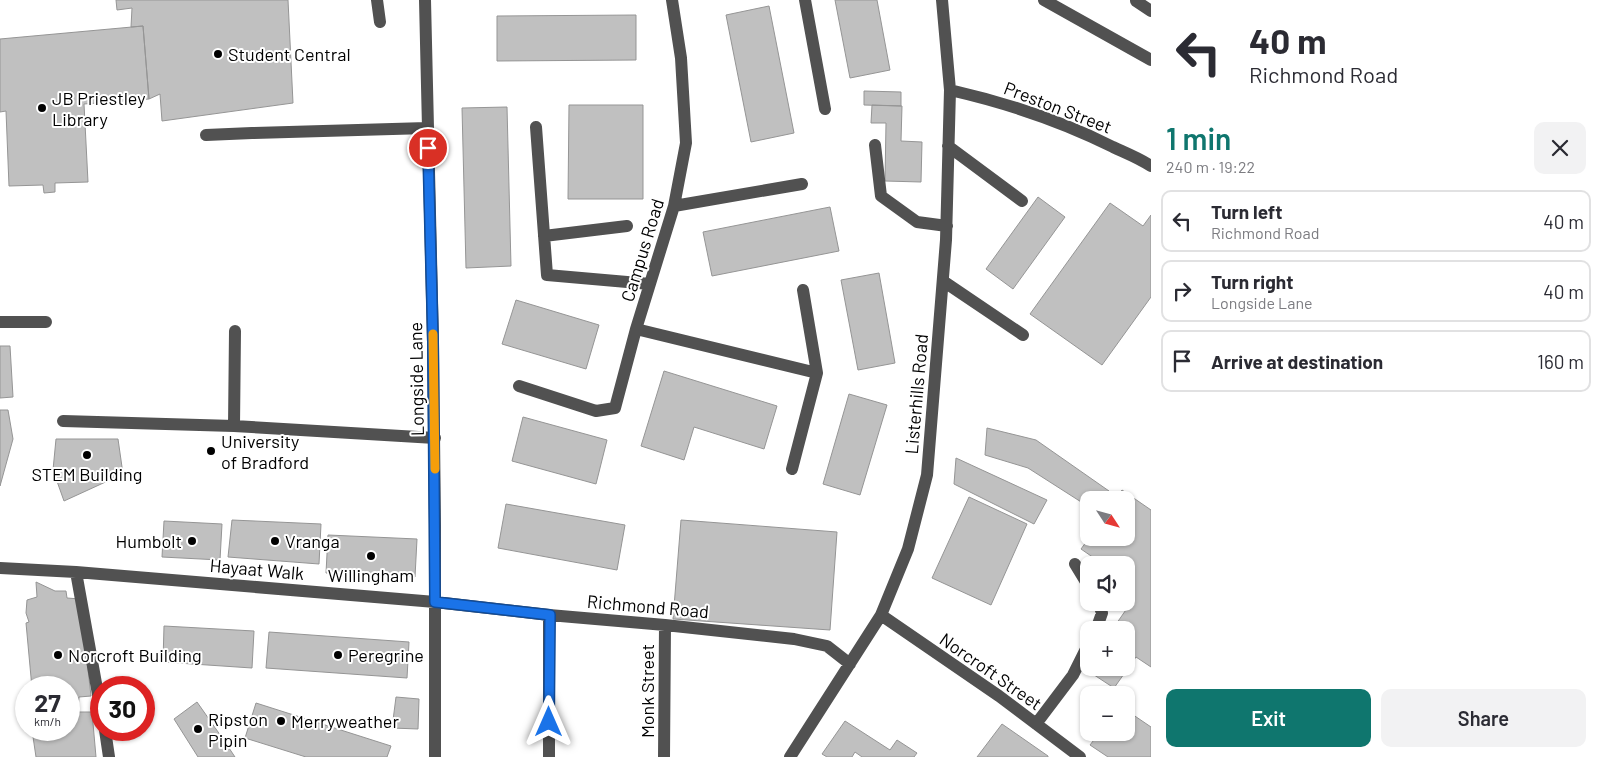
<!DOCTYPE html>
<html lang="en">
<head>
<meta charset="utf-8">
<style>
	body { margin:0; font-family:Barlow,sans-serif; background:#f2f2f3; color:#2b2b33; height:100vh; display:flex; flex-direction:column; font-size:19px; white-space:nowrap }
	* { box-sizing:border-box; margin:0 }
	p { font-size:16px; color:#7c7c81 }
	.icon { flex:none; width:28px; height:28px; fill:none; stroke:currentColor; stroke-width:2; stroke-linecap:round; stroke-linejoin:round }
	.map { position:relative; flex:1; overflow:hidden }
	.sheet { display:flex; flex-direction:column; background:#fff; width:450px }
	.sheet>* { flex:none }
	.banner { background:#fff; color:#2b2b33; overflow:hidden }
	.needle { width:32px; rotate:126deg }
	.fabs { position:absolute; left:1080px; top:491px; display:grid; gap:10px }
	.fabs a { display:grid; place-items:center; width:55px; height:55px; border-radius:10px; background:#fff; box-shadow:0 1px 4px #0004; font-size:25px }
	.speed { position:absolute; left:15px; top:676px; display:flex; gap:10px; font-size:25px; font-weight:700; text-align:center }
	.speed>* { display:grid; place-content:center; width:65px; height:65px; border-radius:50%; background:#fff; box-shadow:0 1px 4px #0004; line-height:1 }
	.speed small { font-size:12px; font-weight:400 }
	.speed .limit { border:8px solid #d22; background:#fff; color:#111 }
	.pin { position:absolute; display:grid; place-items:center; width:42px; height:42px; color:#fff; margin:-21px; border:2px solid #fff; border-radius:50%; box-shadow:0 1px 5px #0007 }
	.me { position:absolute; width:55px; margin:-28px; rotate:0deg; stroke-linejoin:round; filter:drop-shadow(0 0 4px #0008) }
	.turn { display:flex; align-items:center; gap:18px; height:105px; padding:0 15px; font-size:22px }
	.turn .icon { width:65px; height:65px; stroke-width:2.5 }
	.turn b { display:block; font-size:35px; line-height:42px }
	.round { display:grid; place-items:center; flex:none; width:52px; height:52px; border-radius:10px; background:#f2f2f3 }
	.overview { display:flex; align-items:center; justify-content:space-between; height:85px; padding:0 15px }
	h1 { font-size:30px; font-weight:600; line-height:38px; color:#0f766e }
	.button { display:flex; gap:10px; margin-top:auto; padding:10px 15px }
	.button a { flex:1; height:58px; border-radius:10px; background:#0f766e; color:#fff; font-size:20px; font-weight:600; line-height:58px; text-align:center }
	.button a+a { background:#f2f2f3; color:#2b2b33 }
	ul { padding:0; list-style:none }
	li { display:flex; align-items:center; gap:15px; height:62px; margin:0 10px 8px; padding:0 5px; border:2px solid #e1e1e2; border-radius:10px }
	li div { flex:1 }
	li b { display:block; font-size:19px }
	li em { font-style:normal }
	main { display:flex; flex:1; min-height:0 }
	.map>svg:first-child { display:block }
	.building { fill:#c0c0c0; stroke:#959595 }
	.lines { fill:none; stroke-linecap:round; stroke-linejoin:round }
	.minor { stroke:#515151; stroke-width:12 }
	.route-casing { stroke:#114b97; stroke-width:12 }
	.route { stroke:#1a73e8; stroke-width:9 }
	.slow { stroke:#f59e0b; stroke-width:9 }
	.poi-dot { fill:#000; stroke:#fff; stroke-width:2 }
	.labels { text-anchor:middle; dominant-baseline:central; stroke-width:4; stroke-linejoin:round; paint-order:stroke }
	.poi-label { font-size:18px; fill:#000; stroke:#fff; text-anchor:start }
	.street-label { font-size:18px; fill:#000; stroke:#fff }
</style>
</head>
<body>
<main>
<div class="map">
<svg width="1151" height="757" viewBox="0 0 1151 757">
	<rect width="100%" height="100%" fill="#fff"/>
	<path class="building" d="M116 0H288L293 103 162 121 160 94 149 99 143 26 131 27 132 8 117 10Z
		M835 0H877L890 70 850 78Z
		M769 6 794 133 751 142 726 15Z
		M636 15V60L497 61V16Z
		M143 26 149 99 84 104 88 182 55 183V192L44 193 43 185 9 186 6 111 0 112V39Z
		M864 91 901 92V106L864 105Z
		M569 105H643V199H568Z
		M872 105 902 106 901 141 922 142 921 182 885 181 886 123H871Z
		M507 107 511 266 466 268 462 108Z
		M1038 197 1065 217 1013 289 986 269Z
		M1110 203 1143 226 1151 215V297L1102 365 1030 314Z
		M830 207 839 251 712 276 703 232Z
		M879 273 895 363 858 370 841 280Z
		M516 300 599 325 586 369 502 344Z
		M0 346H10L13 397 0 398Z
		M664 371 777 406 764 449 694 427 684 460 641 446Z
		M849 394 887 405 860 495 823 484Z
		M0 410H8L13 439 0 486Z
		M523 417 607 440 596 484 512 461Z
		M987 428 1036 440 1109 491 1103 500H1089V507L1028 468 985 455Z
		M56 439H118L123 474 64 501 53 470Z
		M956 458 1047 500 1034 524 954 484Z
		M1122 490 1151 510V667L1136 657 1114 688 1085 669 1089 664V668H1126V630H1112L1130 604 1126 602V565H1104L1081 549 1089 538H1126V500H1115Z
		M969 497 1027 524 991 605 932 578Z
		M506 504 625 525 617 570 498 548Z
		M232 520 321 524 319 564 228 557Z
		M681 520 837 532 830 630 673 619Z
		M164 521 222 524 220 560 162 557Z
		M328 535 417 539 415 577 326 573Z
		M36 582 55 591H66L67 598 80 599 91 696 79 697 78 710H69V688H32L26 623 29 622 26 613 27 600 37 597Z
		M164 626 254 631 252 668 163 662Z
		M269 632 409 642 407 678 266 668Z
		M396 697 419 699 418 729 392 728Z
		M197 702 223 739 235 757H198L174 719Z
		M256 703 391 746 387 757H306L245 738Z
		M1126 710 1151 727V757H1108L1090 745 1100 732H1126Z
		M69 712H92L96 757H36L32 730H69Z
		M845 721 890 750 897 740 917 753 914 757H862L855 752 852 757H827L822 754Z
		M1002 724 1048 756V757H977Z"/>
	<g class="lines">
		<path class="minor" d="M377 0 380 22
			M425 0 433 342 435 525V757
			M805 0 825 109
			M1044 0 1151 60
			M1137 0 1136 1 1151 11
			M950 90C1007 103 1061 121 1113 147 1126 153 1139 158 1151 166
			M536 127 547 275 650 284
			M206 135 252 133 427 128
			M875 145 881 196 917 222 947 226
			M948 146 1022 201
			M674 206 802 184
			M544 236 627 226
			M943 281 1023 335
			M0 322H46
			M636 329 817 373 803 290
			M519 386 596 411 615 408 636 329 674 206 686 143 681 58 672 0
			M63 421 234 426 435 438
			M234 426 235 331
			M792 469 817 373
			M1075 564 1089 587
			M0 568 76 572 435 602 549 615 665 625 794 639 827 646 850 664
			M76 572 101 711
			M881 615 999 696 1080 757
			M1096 630 1102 613 1098 602
			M1036 724 1073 675 1089 643
			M105 730 109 757
			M549 757V615
			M664 757 665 625
			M790 757 881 615 908 549 927 475 946 240 950 90 942 0"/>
	</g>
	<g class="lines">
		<g class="route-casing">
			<path id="route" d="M428 148 433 342 435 602 550 615 549 722"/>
		</g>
		<use href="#route" class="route"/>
		<path class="slow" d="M433 334 435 469"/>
	</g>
	<g class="poi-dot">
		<circle cx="218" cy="54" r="5"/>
		<circle cx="42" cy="108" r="5"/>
		<circle cx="211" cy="451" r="5"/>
		<circle cx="87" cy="455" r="5"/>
		<circle cx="192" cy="541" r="5"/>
		<circle cx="275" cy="541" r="5"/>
		<circle cx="371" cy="556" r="5"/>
		<circle cx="58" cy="655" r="5"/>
		<circle cx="338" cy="655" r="5"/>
		<circle cx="281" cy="721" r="5"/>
		<circle cx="198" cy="729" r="5"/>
	</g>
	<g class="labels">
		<g class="poi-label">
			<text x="228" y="54">Student Central</text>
			<text x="52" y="98">JB Priestley<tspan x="52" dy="21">Library</tspan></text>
			<text x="221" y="441">University<tspan x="221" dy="21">of Bradford</tspan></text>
			<text x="87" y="474" text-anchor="middle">STEM Building</text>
			<text x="182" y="541" text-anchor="end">Humbolt</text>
			<text x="285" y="541">Vranga</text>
			<text x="371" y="575" text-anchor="middle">Willingham</text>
			<text x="68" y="655">Norcroft Building</text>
			<text x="348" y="655">Peregrine</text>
			<text x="208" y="719">Ripston<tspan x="208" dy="21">Pipin</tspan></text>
			<text x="291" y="721">Merryweather</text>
		</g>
		<g class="street-label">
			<text transform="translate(1058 107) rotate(21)">Preston Street</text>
			<text transform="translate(642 250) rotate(-73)">Campus Road</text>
			<text transform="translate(416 379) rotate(-91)">Longside Lane</text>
			<text transform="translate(916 394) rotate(-85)">Listerhills Road</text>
			<text transform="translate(257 569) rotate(5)">Hayaat Walk</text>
			<text transform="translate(648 606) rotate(5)">Richmond Road</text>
			<text transform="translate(991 671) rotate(35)">Norcroft Street</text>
			<text transform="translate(647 691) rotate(-90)">Monk Street</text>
		</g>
	</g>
</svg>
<div class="fabs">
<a><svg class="needle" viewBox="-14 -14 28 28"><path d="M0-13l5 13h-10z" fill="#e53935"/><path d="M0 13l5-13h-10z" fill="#7c7c81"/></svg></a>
<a><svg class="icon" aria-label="sound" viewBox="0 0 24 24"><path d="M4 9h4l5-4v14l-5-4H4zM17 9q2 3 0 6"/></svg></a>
<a>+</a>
<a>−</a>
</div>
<div class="speed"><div>27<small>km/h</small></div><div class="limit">30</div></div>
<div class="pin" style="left:428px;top:148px;background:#d93025"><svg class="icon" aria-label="arrive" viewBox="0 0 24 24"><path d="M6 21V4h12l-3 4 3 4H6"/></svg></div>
<svg class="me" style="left:549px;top:722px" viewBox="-20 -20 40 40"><path d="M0-17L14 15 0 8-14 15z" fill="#1a73e8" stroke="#fff" stroke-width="4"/></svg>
</div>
<section class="sheet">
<div class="banner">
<div class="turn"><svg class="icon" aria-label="left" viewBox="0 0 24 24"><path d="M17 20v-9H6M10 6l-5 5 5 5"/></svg><div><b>40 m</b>Richmond Road</div></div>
</div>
<div class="overview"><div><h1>1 min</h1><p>240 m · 19:22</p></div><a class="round"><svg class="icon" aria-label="close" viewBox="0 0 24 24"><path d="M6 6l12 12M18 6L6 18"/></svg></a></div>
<ul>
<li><svg class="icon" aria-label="left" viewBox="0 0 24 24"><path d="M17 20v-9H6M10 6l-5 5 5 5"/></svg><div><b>Turn left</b><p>Richmond Road</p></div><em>40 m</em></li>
<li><svg class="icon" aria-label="right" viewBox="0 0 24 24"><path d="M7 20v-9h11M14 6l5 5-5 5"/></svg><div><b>Turn right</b><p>Longside Lane</p></div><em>40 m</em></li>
<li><svg class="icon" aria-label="arrive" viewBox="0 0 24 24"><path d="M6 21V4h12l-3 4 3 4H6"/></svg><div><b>Arrive at destination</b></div><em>160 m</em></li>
</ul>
<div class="button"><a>Exit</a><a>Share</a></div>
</section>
</main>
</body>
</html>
